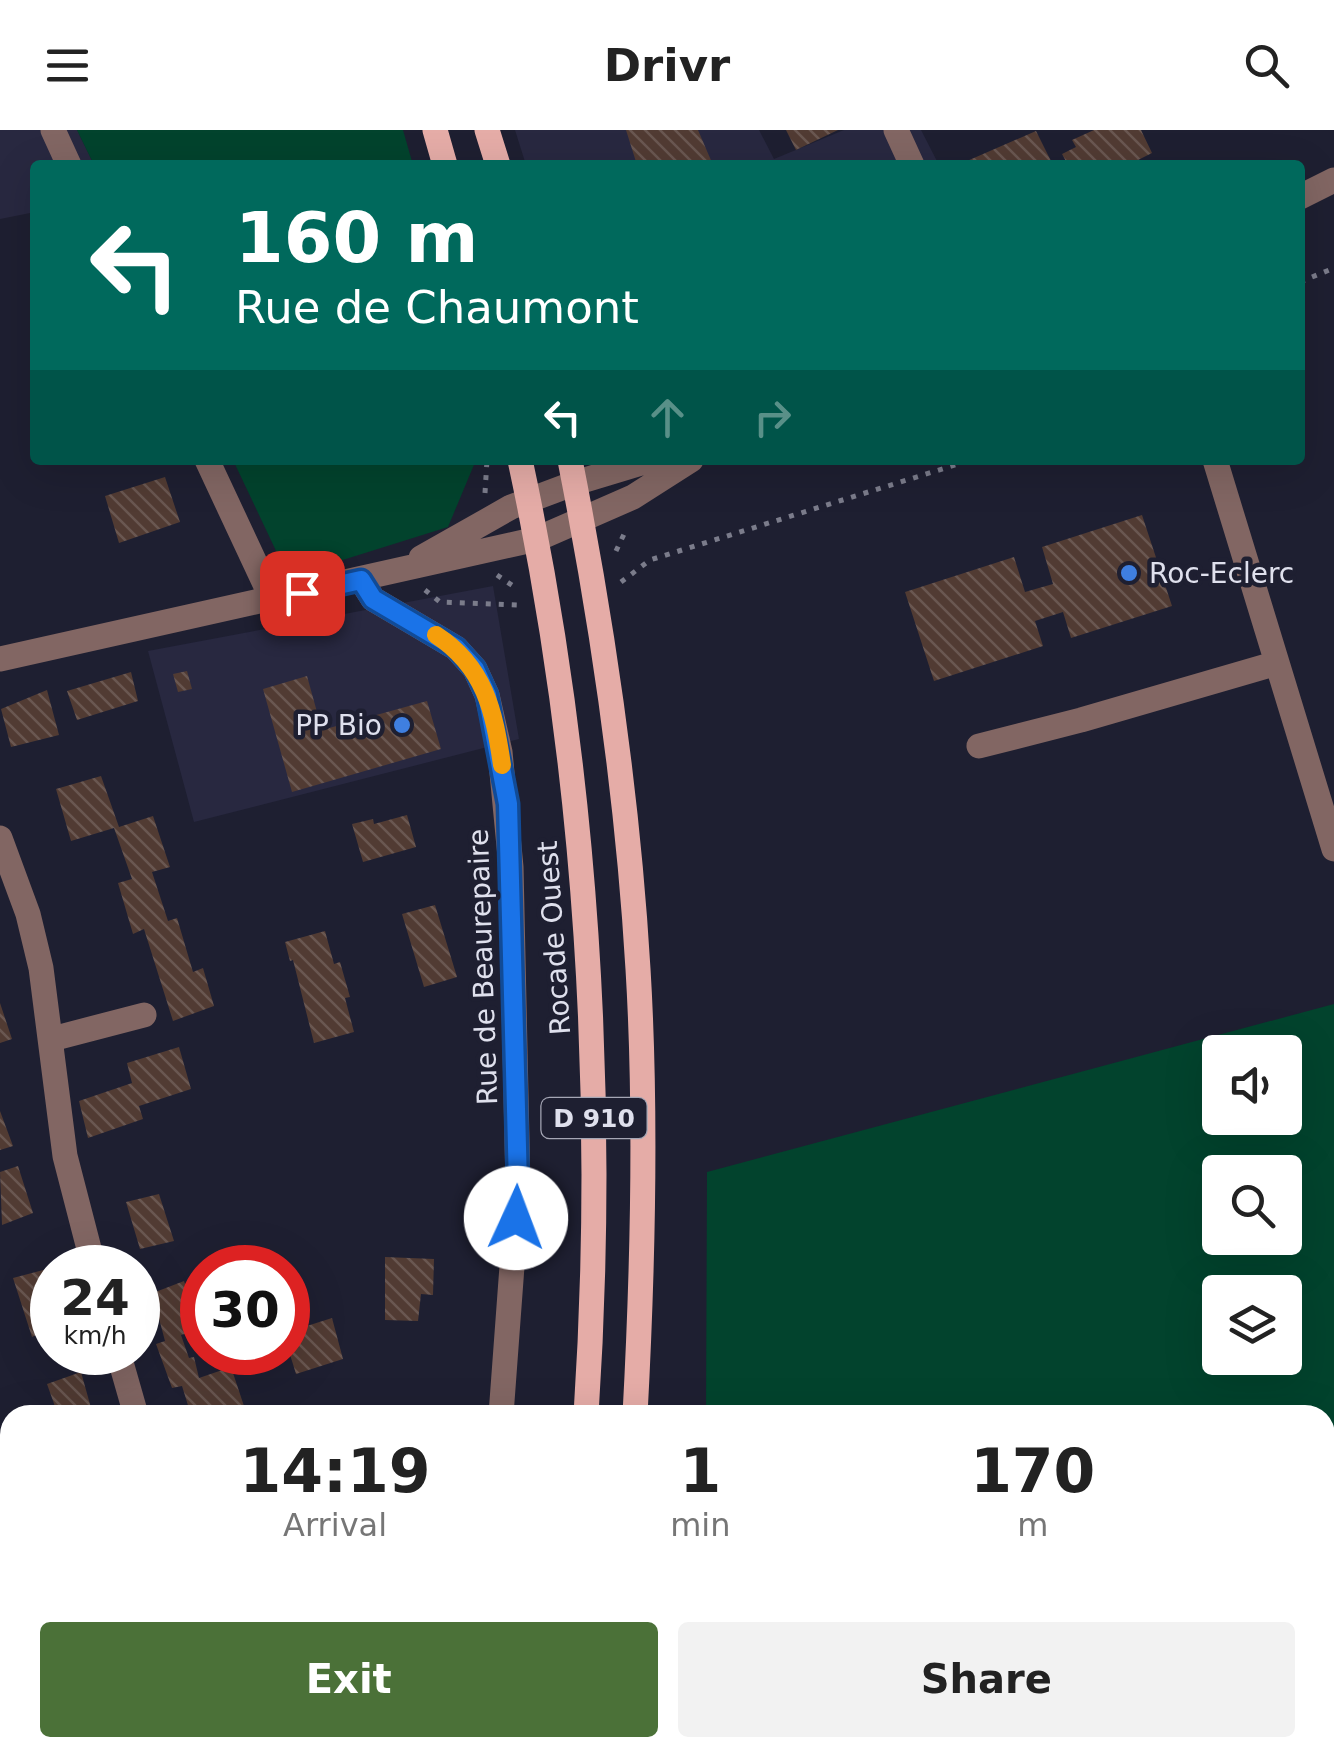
<!DOCTYPE html>
<html lang="en">
<head>
<meta charset="utf-8">
<style>
	body { margin:0; font-family:"DejaVu Sans",sans-serif; background:#f2f2f2; color:#222; height:100vh; display:flex; flex-direction:column; font-size:38px; white-space:nowrap }
	* { box-sizing:border-box; margin:0 }
	p { font-size:32px; color:#767676 }
	.icon { flex:none; width:55px; height:55px; fill:none; stroke:currentColor; stroke-width:2; stroke-linecap:round; stroke-linejoin:round }
	.map { position:relative; flex:1; overflow:hidden }
	.details { position:absolute; left:0px; top:1275px; width:1335px; height:352px; display:flex; flex-direction:column; background:#fff; border-radius:30px 30px 0 0; box-shadow:0 10px 40px #0002 }
	.details>* { flex:none }
	.guide { position:absolute; left:30px; top:30px; width:1275px; height:305px; border-radius:10px; box-shadow:0 10px 40px #0002; background:#00695c; color:#fff; overflow:hidden }
	.buttons { position:absolute; left:1202px; top:905px; display:grid; gap:20px }
	.buttons a { display:grid; place-items:center; width:100px; height:100px; border-radius:10px; background:#fff; box-shadow:0 10px 40px #0002; font-size:50px }
	.speed { position:absolute; left:30px; top:1115px; display:flex; gap:20px; font-size:50px; font-weight:700; text-align:center }
	.speed>* { display:grid; place-content:center; width:130px; height:130px; border-radius:50%; background:#fff; box-shadow:0 10px 40px #0002; line-height:1 }
	.speed small { font-size:25px; font-weight:400 }
	.speed .limit { border:15px solid #d22; background:#fff; color:#111 }
	.pin { position:absolute; display:grid; place-items:center; width:85px; height:85px; color:#fff; margin:-42px; border-radius:20px; box-shadow:0 5px 15px #0006 }
	.me { position:absolute; width:110px; margin:-55px; rotate:2deg; stroke-linejoin:round; filter:drop-shadow(0 0 8px #0008) }
	.turn { display:flex; align-items:center; gap:35px; height:210px; padding:0 40px; font-size:45px }
	.turn .icon { width:130px; height:130px; stroke-width:2.5 }
	.turn b { display:block; font-size:70px; line-height:85px }
	.lanes { display:flex; align-items:center; height:95px; padding:0 40px; background:#0003; justify-content:center; gap:50px; direction:ltr }
	.lanes .off { opacity:.35 }
	.eta { display:flex; justify-content:space-evenly; align-items:center; height:170px; text-align:center }
	.eta b { font-size:60px; font-weight:700; line-height:70px }
	.cta { display:flex; gap:20px; margin-top:auto; padding:20px 40px }
	.cta a { flex:1; height:115px; border-radius:10px; background:#4b7138; color:#fff; font-size:40px; font-weight:700; line-height:115px; text-align:center }
	.cta a+a { background:#f2f2f2; color:#222 }
	header { display:flex; justify-content:space-between; align-items:center; height:130px; padding:0 40px; background:#fff; font-size:45px; font-weight:700 }
	.map>svg:first-child { display:block }
	.built { fill:#282840 }
	.green { fill:#02432d; fill-rule:evenodd }
	.building { fill:url(#building-back-hatch) }
	.lines { fill:none; stroke-linecap:round; stroke-linejoin:round }
	.path { stroke:#7b7c8b; stroke-width:5; stroke-dasharray:5 8; stroke-linecap:butt }
	.minor { stroke:#826663; stroke-width:25 }
	.major { stroke:#e5aca7; stroke-width:25 }
	.route-casing { stroke:#114b97; stroke-width:25 }
	.route { stroke:#1a73e8; stroke-width:18 }
	.slow { stroke:#f59e0b; stroke-width:18 }
	.shop-dot { fill:#3f7fe0; stroke:#1e1f31; stroke-width:4 }
	.labels { text-anchor:middle; dominant-baseline:central; stroke-width:9; stroke-linejoin:round; paint-order:stroke }
	.shield { fill:#1e1f31; stroke:#a5a6b5; stroke-width:2.5 }
	.shield-label { font-size:25px; font-weight:bold; fill:#dfe0ed }
	.poi-label { font-size:28px; fill:#dfe0ed; stroke:#1e1f31; text-anchor:start }
	.street-label { font-size:28px; fill:#dfe0ed; stroke:#1e1f31 }
</style>
</head>
<body>
<header><svg class="icon" aria-label="menu" viewBox="0 0 24 24"><path d="M4 6h16M4 12h16M4 18h16"/></svg>Drivr<svg class="icon" aria-label="search" viewBox="0 0 24 24"><circle cx="10" cy="10" r="6"/><path d="M15 15l6 6"/></svg></header>
<div class="map">
<svg width="1334" height="1626" viewBox="0 0 1334 1626">
	<defs>
		<pattern id="building-back-hatch" width="6" height="6" patternUnits="userSpaceOnUse" patternTransform="scale(2.5)"><rect width="6" height="6" fill="#513b33"/><path d="M-1 5l2 2M0 0l6 6M5-1l2 2" fill="none" stroke="#6a5751"/></pattern>
	</defs>
	<rect width="100%" height="100%" fill="#1e1f31"/>
	<path class="built" d="M0 0H77L94 35H35V82L0 89Z
		M515 0H759L774 29 844 0H921L939 35H526Z
		M493 456 519 609 194 692 148 521Z"/>
	<path class="green" d="M77 0H403L413 35H94Z
		M233 330H476L448 397 314 439 290 435 278 425Z
		M1334 874V1465L1325 1466V1285H706L707 1042ZM1220 922H1285V988H1220ZM1220 1042H1285V1108H1220ZM1220 1162H1285V1228H1220Z"/>
	<path class="building" d="M626 0H698L713 35H637Z
		M786 0H838L796 20Z
		M1094 0H1141L1152 23 1128 35H1068L1062 24 1076 17 1072 10Z
		M1036 1 1053 35H969L967 31Z
		M165 347 180 392 119 413 105 366Z
		M1142 385 1172 476 1071 508 1063 482 1035 491 1043 516 934 551 905 462 1014 427 1025 462 1053 454 1042 417Z
		M187 541 192 559 178 562 173 544Z
		M131 542 138 571 77 590 67 561Z
		M307 546 322 600 427 571 441 619 292 662 263 559Z
		M47 560 59 605 11 617 1 579Z
		M101 646 119 697 153 686 170 737 152 742 168 791 177 788 193 842 203 838 214 876 173 891 144 799 133 804 118 753 132 749 114 698 71 711 56 659Z
		M407 685 416 717 363 732 352 694 373 689 374 694Z
		M435 775 457 847 424 857 402 784Z
		M325 801 334 834 340 832 350 867 345 868 354 902 314 913 293 830 290 831 285 812Z
		M0 873 12 909 0 913Z
		M179 917 191 959 139 976 143 989 88 1008 79 971 132 953 127 933Z
		M0 981 13 1016 0 1020Z
		M18 1036 33 1083 2 1095 0 1042Z
		M159 1064 174 1111 140 1119 126 1072Z
		M385 1127 434 1129 433 1165 421 1164 418 1191 385 1190Z
		M47 1139 52 1156V1198L32 1207 13 1148Z
		M184 1151 193 1177H199L202 1193V1199L181 1205 189 1228 194 1227 199 1248 231 1237 245 1279 226 1285H191L182 1256 172 1258 156 1214 165 1211 157 1181 150 1183 145 1166Z
		M332 1188 343 1229 296 1244 288 1218V1202Z
		M81 1242 93 1285H58L47 1254Z
		M187 1618H223L226 1626H190Z"/>
	<g class="lines">
		<path class="path" d="M1300 152 1334 138
			M485 363 487 330
			M616 421 626 400
			M497 445 516 458
			M621 452 650 430 971 330
			M425 460 440 472 520 475
			M1325 1507H1334"/>
		<path class="minor" d="M53 0 69 35
			M896 0 912 35
			M1300 67 1334 50
			M207 330 272 469
			M1215 330 1334 719
			M421 428 511 377 575 353 651 330
			M361 450 373 469 456 518 475 539 487 565 500 622 511 737 518 1055 501 1285
			M0 529 537 409 633 367 691 330
			M979 616 1081 590 1277 533
			M0 708 28 784 41 838 65 1026 94 1138
			M52 909 144 885
			M118 1222 136 1285
			M442 1626 455 1618"/>
		<path class="major" d="M435 0 445 35
			M487 0 498 35
			M520 330C587 641 607 968 586 1285
			M570 330C603 497 628 669 638 839 647 987 643 1137 635 1285
			M546 1626 548 1618
			M595 1626 597 1618"/>
	</g>
	<g class="lines">
		<g class="route-casing">
			<path id="route" d="M302 463 361 450 373 469 456 518 475 539 487 565 508 674 518 1055 516 1088"/>
		</g>
		<use href="#route" class="route"/>
		<path class="slow" d="M436 505C485 537 494 581 502 635"/>
	</g>
	<g class="shop-dot">
		<circle cx="1129" cy="443" r="10"/>
		<circle cx="402" cy="595" r="10"/>
	</g>
	<g class="labels">
		<rect class="shield" x="541.5" y="968" width="105" height="40" rx="8"/>
		<g class="shield-label">
			<text x="594" y="988">D 910</text>
		</g>
		<g class="poi-label">
			<text x="1149" y="443">Roc-Eclerc</text>
			<text x="382" y="595" text-anchor="end">PP Bio</text>
		</g>
		<g class="street-label">
			<text transform="translate(554 808) rotate(-94)">Rocade Ouest</text>
			<text transform="translate(483 837) rotate(-92)">Rue de Beaurepaire</text>
		</g>
	</g>
</svg>
<div class="buttons">
<a><svg class="icon" aria-label="sound" viewBox="0 0 24 24"><path d="M4 9h4l5-4v14l-5-4H4zM17 9q2 3 0 6"/></svg></a>
<a><svg class="icon" aria-label="search" viewBox="0 0 24 24"><circle cx="10" cy="10" r="6"/><path d="M15 15l6 6"/></svg></a>
<a><svg class="icon" aria-label="layers" viewBox="0 0 24 24"><path d="M12 4l9 5-9 5-9-5zM3 14l9 5 9-5"/></svg></a>
</div>
<div class="speed"><div>24<small>km/h</small></div><div class="limit">30</div></div>
<div class="pin" style="left:302px;top:463px;background:#d93025"><svg class="icon" aria-label="arrive" viewBox="0 0 24 24"><path d="M6 21V4h12l-3 4 3 4H6"/></svg></div>
<svg class="me" style="left:516px;top:1088px" viewBox="-20 -20 40 40"><circle r="19" fill="#fff"/><path d="M0-13L10 11 0 6-10 11z" fill="#1a73e8"/></svg>
<div class="guide">
<div class="turn"><svg class="icon" aria-label="left" viewBox="0 0 24 24"><path d="M17 20v-9H6M10 6l-5 5 5 5"/></svg><div><b>160 m</b>Rue de Chaumont</div></div>
<div class="lanes"><svg class="icon" aria-label="left" viewBox="0 0 24 24"><path d="M17 20v-9H6M10 6l-5 5 5 5"/></svg><svg class="icon off" aria-label="ahead" viewBox="0 0 24 24"><path d="M12 20V5M6 11l6-6 6 6"/></svg><svg class="icon off" aria-label="right" viewBox="0 0 24 24"><path d="M7 20v-9h11M14 6l5 5-5 5"/></svg></div>
</div>
<section class="details">
<div class="eta">
<div><b>14:19</b><p>Arrival</p></div>
<div><b>1</b><p>min</p></div>
<div><b>170</b><p>m</p></div>
</div>
<div class="cta"><a>Exit</a><a>Share</a></div>
</section>
</div>
</body>
</html>
